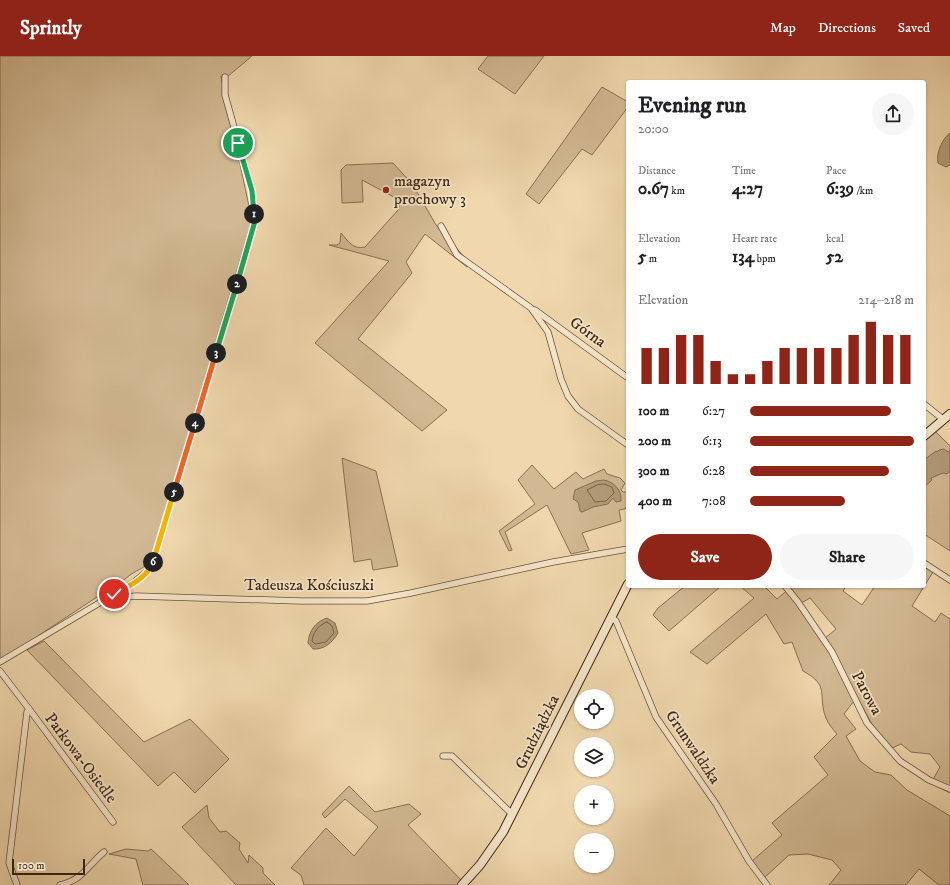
<!DOCTYPE html>
<html lang="en">
<head>
<meta charset="utf-8">
<style>
  body { margin:0; font-family:"IM FELL DW Pica",serif; background:#f6f6f6; color:#202124; height:100vh; display:flex; flex-direction:column; font-size:15px; white-space:nowrap }
  * { box-sizing:border-box; margin:0 }
  p { font-size:13px; color:#757577 }
  .icon { flex:none; width:22px; height:22px; fill:none; stroke:currentColor; stroke-width:2; stroke-linecap:round; stroke-linejoin:round }
  .map { position:relative; flex:1; overflow:hidden }
  .side { position:absolute; left:626px; top:24px; width:300px; height:508px; display:flex; flex-direction:column; background:#fff; border-radius:4px; box-shadow:0 1px 3px #0004 }
  .side>* { flex:none }
  .fabs { position:absolute; left:574px; top:633px; display:grid; gap:8px }
  .fabs a { display:grid; place-items:center; width:40px; height:40px; border-radius:50%; background:#fff; box-shadow:0 1px 3px #0004; font-size:20px }
  .scale { position:absolute; left:12px; bottom:10px; width:73px; box-sizing:border-box; padding-left:4px; border:2px solid #3d2712; border-top:0; font-size:11px; line-height:14px; white-space:nowrap; color:#3d2712; -webkit-text-stroke:3px #f5e5ca; paint-order:stroke }
  .pin { position:absolute; display:grid; place-items:center; width:34px; height:34px; color:#fff; margin:-17px; border:2px solid #fff; border-radius:50%; box-shadow:0 1px 4px #0007 }
  .km { position:absolute; width:20px; height:20px; margin:-10px; border-radius:50%; background:#222; color:#fff; font-size:11px; line-height:20px; text-align:center }
  .round { display:grid; place-items:center; flex:none; width:42px; height:42px; border-radius:21px; background:#f6f6f6 }
  .overview { display:flex; align-items:center; justify-content:space-between; height:68px; padding:0 12px }
  h1 { font-size:22px; font-weight:800; line-height:30px }
  .figures { display:grid; grid-template-columns:repeat(3,1fr); gap:6px; height:68px; padding:4px 12px }
  .figures div { display:grid; align-content:center }
  .figures b { font-size:17px; font-weight:800 }
  .figures small { font-size:11px; font-weight:400 }
  .figures p { font-size:11px }
  .chart { height:112px; padding:8px 12px }
  .chart p { display:flex; justify-content:space-between }
  .chart svg { width:100%; height:72px; margin-top:4px; stroke:#8f2418; stroke-width:6 }
  .cta { display:flex; gap:8px; margin-top:auto; padding:8px 12px }
  .cta a { flex:1; height:46px; border-radius:24px; background:#8f2418; color:#fff; font-size:16px; font-weight:800; line-height:46px; text-align:center }
  .cta a+a { background:#f6f6f6; color:#202124 }
  ul { padding:0 12px; list-style:none; font-size:13px }
  li { display:grid; grid-template-columns:64px 48px 1fr; align-items:center; height:30px }
  li i { height:10px; border-radius:5px; background:#8f2418 }
  header { display:flex; align-items:center; gap:24px; box-sizing:border-box; height:56px; padding:0 20px; background:#8f2418; color:#fff }
  header strong { font-size:19px }
  nav { display:flex; gap:22px; margin-inline-start:auto; font-size:14px }
  .map>svg:first-child { display:block }
  .green { fill:#d2b993; stroke:#887052; fill-rule:evenodd }
  .water { fill:#b39b78; stroke:#846d4f }
  .lines { fill:none; stroke-linecap:round; stroke-linejoin:round }
  .shore { stroke:#786145; stroke-width:1 }
  .street-casing { stroke:#6a5339; stroke-width:7 }
  .secondary-casing { stroke:#3d2712; stroke-width:10 }
  .street { stroke:#f5e5ca; stroke-width:5.5 }
  .secondary { stroke:#f5e5ca; stroke-width:8 }
  .split-1-casing { stroke:#fff; stroke-width:8 }
  .split-2-casing { stroke:#fff; stroke-width:8 }
  .split-3-casing { stroke:#fff; stroke-width:8 }
  .split-4-casing { stroke:#fff; stroke-width:8 }
  .split-5-casing { stroke:#fff; stroke-width:8 }
  .split-6-casing { stroke:#fff; stroke-width:8 }
  .split-7-casing { stroke:#fff; stroke-width:8 }
  .split-1 { stroke:#22a559; stroke-width:5 }
  .split-2 { stroke:#22a559; stroke-width:5 }
  .split-3 { stroke:#22a559; stroke-width:5 }
  .split-4 { stroke:#f0652b; stroke-width:5 }
  .split-5 { stroke:#f0652b; stroke-width:5 }
  .split-6 { stroke:#f5b400; stroke-width:5 }
  .split-7 { stroke:#f5b400; stroke-width:5 }
  .poi-dot { fill:#8f2418; stroke:#f5e5ca; stroke-width:1.5 }
  .labels { text-anchor:middle; dominant-baseline:central; stroke-width:3.5; stroke-linejoin:round; paint-order:stroke }
  .poi-label { font-size:16px; fill:#3d2712; stroke:#f5e5ca; text-anchor:start }
  .street-label { font-size:16px; fill:#3d2712; stroke:#f5e5ca }
</style>
</head>
<body>
<header>
<strong>Sprintly</strong>
<nav><a>Map</a><a>Directions</a><a>Saved</a></nav>
</header>
<div class="map">
<svg width="950" height="829" viewBox="0 0 950 829">
  <rect width="100%" height="100%" fill="#f0d7ad"/>
  <filter id="stains"><feTurbulence type="fractalNoise" baseFrequency=".005" numOctaves="4"/><feColorMatrix values="0 0 0 0 .2 0 0 0 0 .09 0 0 0 0 .02 0 0 0 .5 -.17"/></filter>
  <radialGradient id="worn" r=".72"><stop offset=".6" stop-color="#630" stop-opacity="0"/><stop offset="1" stop-color="#630" stop-opacity=".3"/></radialGradient>
  <g class="green">
    <path d="M0,0H252L227,21L221,20L252,164L153,502C147,511 139,513 130,519C120,527 112,534 100,539L0,605Z"/>
    <path d="M488,0H544L515,38L478,13Z"/>
    <path d="M602,31L628,46V51L592,99L582,93L539,148L526,138Z"/>
    <path d="M393,107L413,129L436,169L467,204V211L425,178L406,206L412,217L358,283L447,354L422,375L315,287L389,205L329,189H337L340,187L341,177C348,185 353,194 365,191L398,154L400,148L392,140L362,124L363,146L342,147L341,114L346,109Z"/>
    <path d="M935,375L950,390V495L924,478V384Z"/>
    <path d="M342,402L376,415L398,510L373,514L371,503L354,506Z"/>
    <path d="M532,409L554,433L576,416L583,423L604,413L607,418L620,422L625,427L621,434L623,436H628V448L625,453L619,454L621,465L582,477L589,494L571,498L547,449L505,476L512,494L509,495L499,475L535,448L518,424Z"/>
    <path d="M924,511L933,516L912,550L935,566L941,557L950,563V737L931,727L940,711L930,698L911,696L901,688L892,692L873,670L857,641L844,658L856,673L846,680L860,705L875,716L891,719L907,734L950,760V829H939L919,813L906,829H829L841,814L832,804L808,798L789,799L764,822L752,805L782,779L772,767L828,719L814,701L837,678C833,673 828,668 826,662C817,639 831,630 803,615L792,586L784,588L766,558L707,608L690,596L754,542L740,530H764L777,543L789,533L787,530H846L843,535L862,549L875,530H924ZM810,542L836,573L824,583L801,547Z"/>
    <path d="M685,530H721L669,575L653,559L658,552Z"/>
    <path d="M44,585L144,686L190,663L229,703L195,737L174,716L158,730L27,594Z"/>
    <path d="M349,730L375,756L409,748L421,758L408,769L461,824L458,829H304L301,819L291,812L326,772L354,800L378,771L345,743L325,762L322,758Z"/>
    <path d="M207,749L209,762L220,776L226,775L240,787L239,793L248,807L249,799L263,812V817L275,829H236L182,771Z"/>
    <path d="M126,793L148,795L151,793L189,829H143L136,803L109,798Z"/>
  </g>
  <g class="water">
    <path d="M950,77V109L946,111L938,107C936,97 942,83 950,77Z"/>
    <path d="M944,393L948,396L950,394V414L947,418L943,417L931,422L932,424L924,431V404L936,395L937,396L939,394Z"/>
    <path d="M604,424C614,426 622,434 621,445L616,446L613,442L608,448L593,451L582,456L580,455L578,446L573,443L575,434L596,425Z"/>
    <path d="M327,562L335,567L338,577C333,586 324,594 313,593L308,587C309,575 315,566 327,562Z"/>
  </g>
  <g class="lines">
    <g class="shore">
      <path d="M604,428L612,431L614,437L606,445L595,446L587,434L597,429Z"/>
      <path d="M327,566L332,570L334,577L326,586L315,588L312,585C313,577 318,569 327,566Z"/>
    </g>
    <defs>
      <g id="street">
        <path d="M441,170L457,199L531,252L548,276L561,323L568,340L578,353L628,389"/>
        <path d="M533,254H535L628,322"/>
        <path d="M924,348L944,364"/>
        <path d="M924,507L950,524"/>
        <path d="M785,530L798,546L832,596L867,667L900,705L929,724L950,733"/>
        <path d="M108,543L136,540L301,545H367L411,537L553,506L628,493"/>
        <path d="M611,561L616,565L656,661L716,748L749,805L767,829"/>
        <path d="M0,606L133,527L150,513L153,506L255,165L252,135L225,39V21"/>
        <path d="M0,615L29,653L27,656L9,807L17,829"/>
        <path d="M29,653L113,766"/>
        <path d="M443,700H452L512,758"/>
        <path d="M60,829C83,824 88,809 104,796"/>
      </g>
      <g id="secondary">
        <path d="M924,380L950,358"/>
        <path d="M462,829L480,809L503,776L628,528"/>
      </g>
    </defs>
    <use href="#street" class="street-casing"/>
    <use href="#secondary" class="secondary-casing"/>
    <use href="#street" class="street"/>
    <use href="#secondary" class="secondary"/>
  </g>
  <g class="lines">
    <defs>
      <path id="split-1" d="M238,87L252,135L254,158"/>
      <path id="split-2" d="M237,228L255,165L254,158"/>
      <path id="split-3" d="M216,297L237,228"/>
      <path id="split-4" d="M195,367L216,297"/>
      <path id="split-5" d="M174,436L195,367"/>
      <path id="split-6" d="M153,506L174,436"/>
      <path id="split-7" d="M114,538C129,530 146,523 153,506"/>
    </defs>
    <use href="#split-1" class="split-1-casing"/>
    <use href="#split-2" class="split-2-casing"/>
    <use href="#split-3" class="split-3-casing"/>
    <use href="#split-4" class="split-4-casing"/>
    <use href="#split-5" class="split-5-casing"/>
    <use href="#split-6" class="split-6-casing"/>
    <use href="#split-7" class="split-7-casing"/>
    <use href="#split-1" class="split-1"/>
    <use href="#split-2" class="split-2"/>
    <use href="#split-3" class="split-3"/>
    <use href="#split-4" class="split-4"/>
    <use href="#split-5" class="split-5"/>
    <use href="#split-6" class="split-6"/>
    <use href="#split-7" class="split-7"/>
  </g>
  <circle class="poi-dot" cx="386" cy="134" r="4"/>
  <g class="labels">
    <g class="poi-label">
      <text x="394" y="125">magazyn<tspan x="394" dy="18">prochowy 3</tspan></text>
    </g>
    <g class="street-label">
      <text transform="translate(588 276) rotate(36)">Górna</text>
      <text x="309" y="529">Tadeusza Kościuszki</text>
      <text transform="translate(867 637) rotate(62)">Parowa</text>
      <text transform="translate(537 676) rotate(-64)">Grudziądzka</text>
      <text transform="translate(693 691) rotate(56)">Grunwaldzka</text>
      <text transform="translate(81 702) rotate(53)">Parkowa-Osiedle</text>
    </g>
  </g>
  <rect width="100%" height="100%" filter="url(#stains)"/>
  <rect width="100%" height="100%" fill="url(#worn)"/>
</svg>
<div class="fabs">
<a><svg class="icon" aria-label="locate" viewBox="0 0 24 24"><circle cx="12" cy="12" r="6"/><path d="M12 2v4M12 18v4M2 12h4M18 12h4"/></svg></a>
<a><svg class="icon" aria-label="layers" viewBox="0 0 24 24"><path d="M12 4l9 5-9 5-9-5zM3 14l9 5 9-5"/></svg></a>
<a>+</a>
<a>−</a>
</div>
<div class="scale">100 m</div>
<div class="pin" style="left:238px;top:87px;background:#1e9e55"><svg class="icon" aria-label="arrive" viewBox="0 0 24 24"><path d="M6 21V4h12l-3 4 3 4H6"/></svg></div>
<div class="pin" style="left:114px;top:538px;background:#d93025"><svg class="icon" aria-label="check" viewBox="0 0 24 24"><path d="M5 12l5 5 9-10"/></svg></div>
<b class="km" style="left:254px;top:158px">1</b>
<b class="km" style="left:237px;top:228px">2</b>
<b class="km" style="left:216px;top:297px">3</b>
<b class="km" style="left:195px;top:367px">4</b>
<b class="km" style="left:174px;top:436px">5</b>
<b class="km" style="left:153px;top:506px">6</b>
<section class="side">
<div class="overview"><div><h1>Evening run</h1><p>20:00</p></div><a class="round"><svg class="icon" aria-label="share" viewBox="0 0 24 24"><path d="M12 15V3M7 8l5-5 5 5M5 13v7h14v-7"/></svg></a></div>
<div class="figures">
<div><p>Distance</p><b>0.67<small> km</small></b></div>
<div><p>Time</p><b>4:27</b></div>
<div><p>Pace</p><b>6:39<small> /km</small></b></div>
</div>
<div class="figures">
<div><p>Elevation</p><b>5<small> m</small></b></div>
<div><p>Heart rate</p><b>134<small> bpm</small></b></div>
<div><p>kcal</p><b>52</b></div>
</div>
<div class="chart"><p><span>Elevation</span>214–218 m</p>
<svg viewBox="0 0 160 44" preserveAspectRatio="none"><path d="M5 44V22M15 44V22M25 44V14M35 44V14M45 44V30M55 44V38M65 44V38M75 44V30M85 44V22M95 44V22M105 44V22M115 44V22M125 44V14M135 44V6M145 44V14M155 44V14"/></svg>
</div>
<ul>
<li><b>100 m</b>6:27<i style="width:86%"></i></li>
<li><b>200 m</b>6:13<i style="width:100%"></i></li>
<li><b>300 m</b>6:28<i style="width:85%"></i></li>
<li><b>400 m</b>7:08<i style="width:58%"></i></li>
</ul>
<div class="cta"><a>Save</a><a>Share</a></div>
</section>
</div>
</body>
</html>
